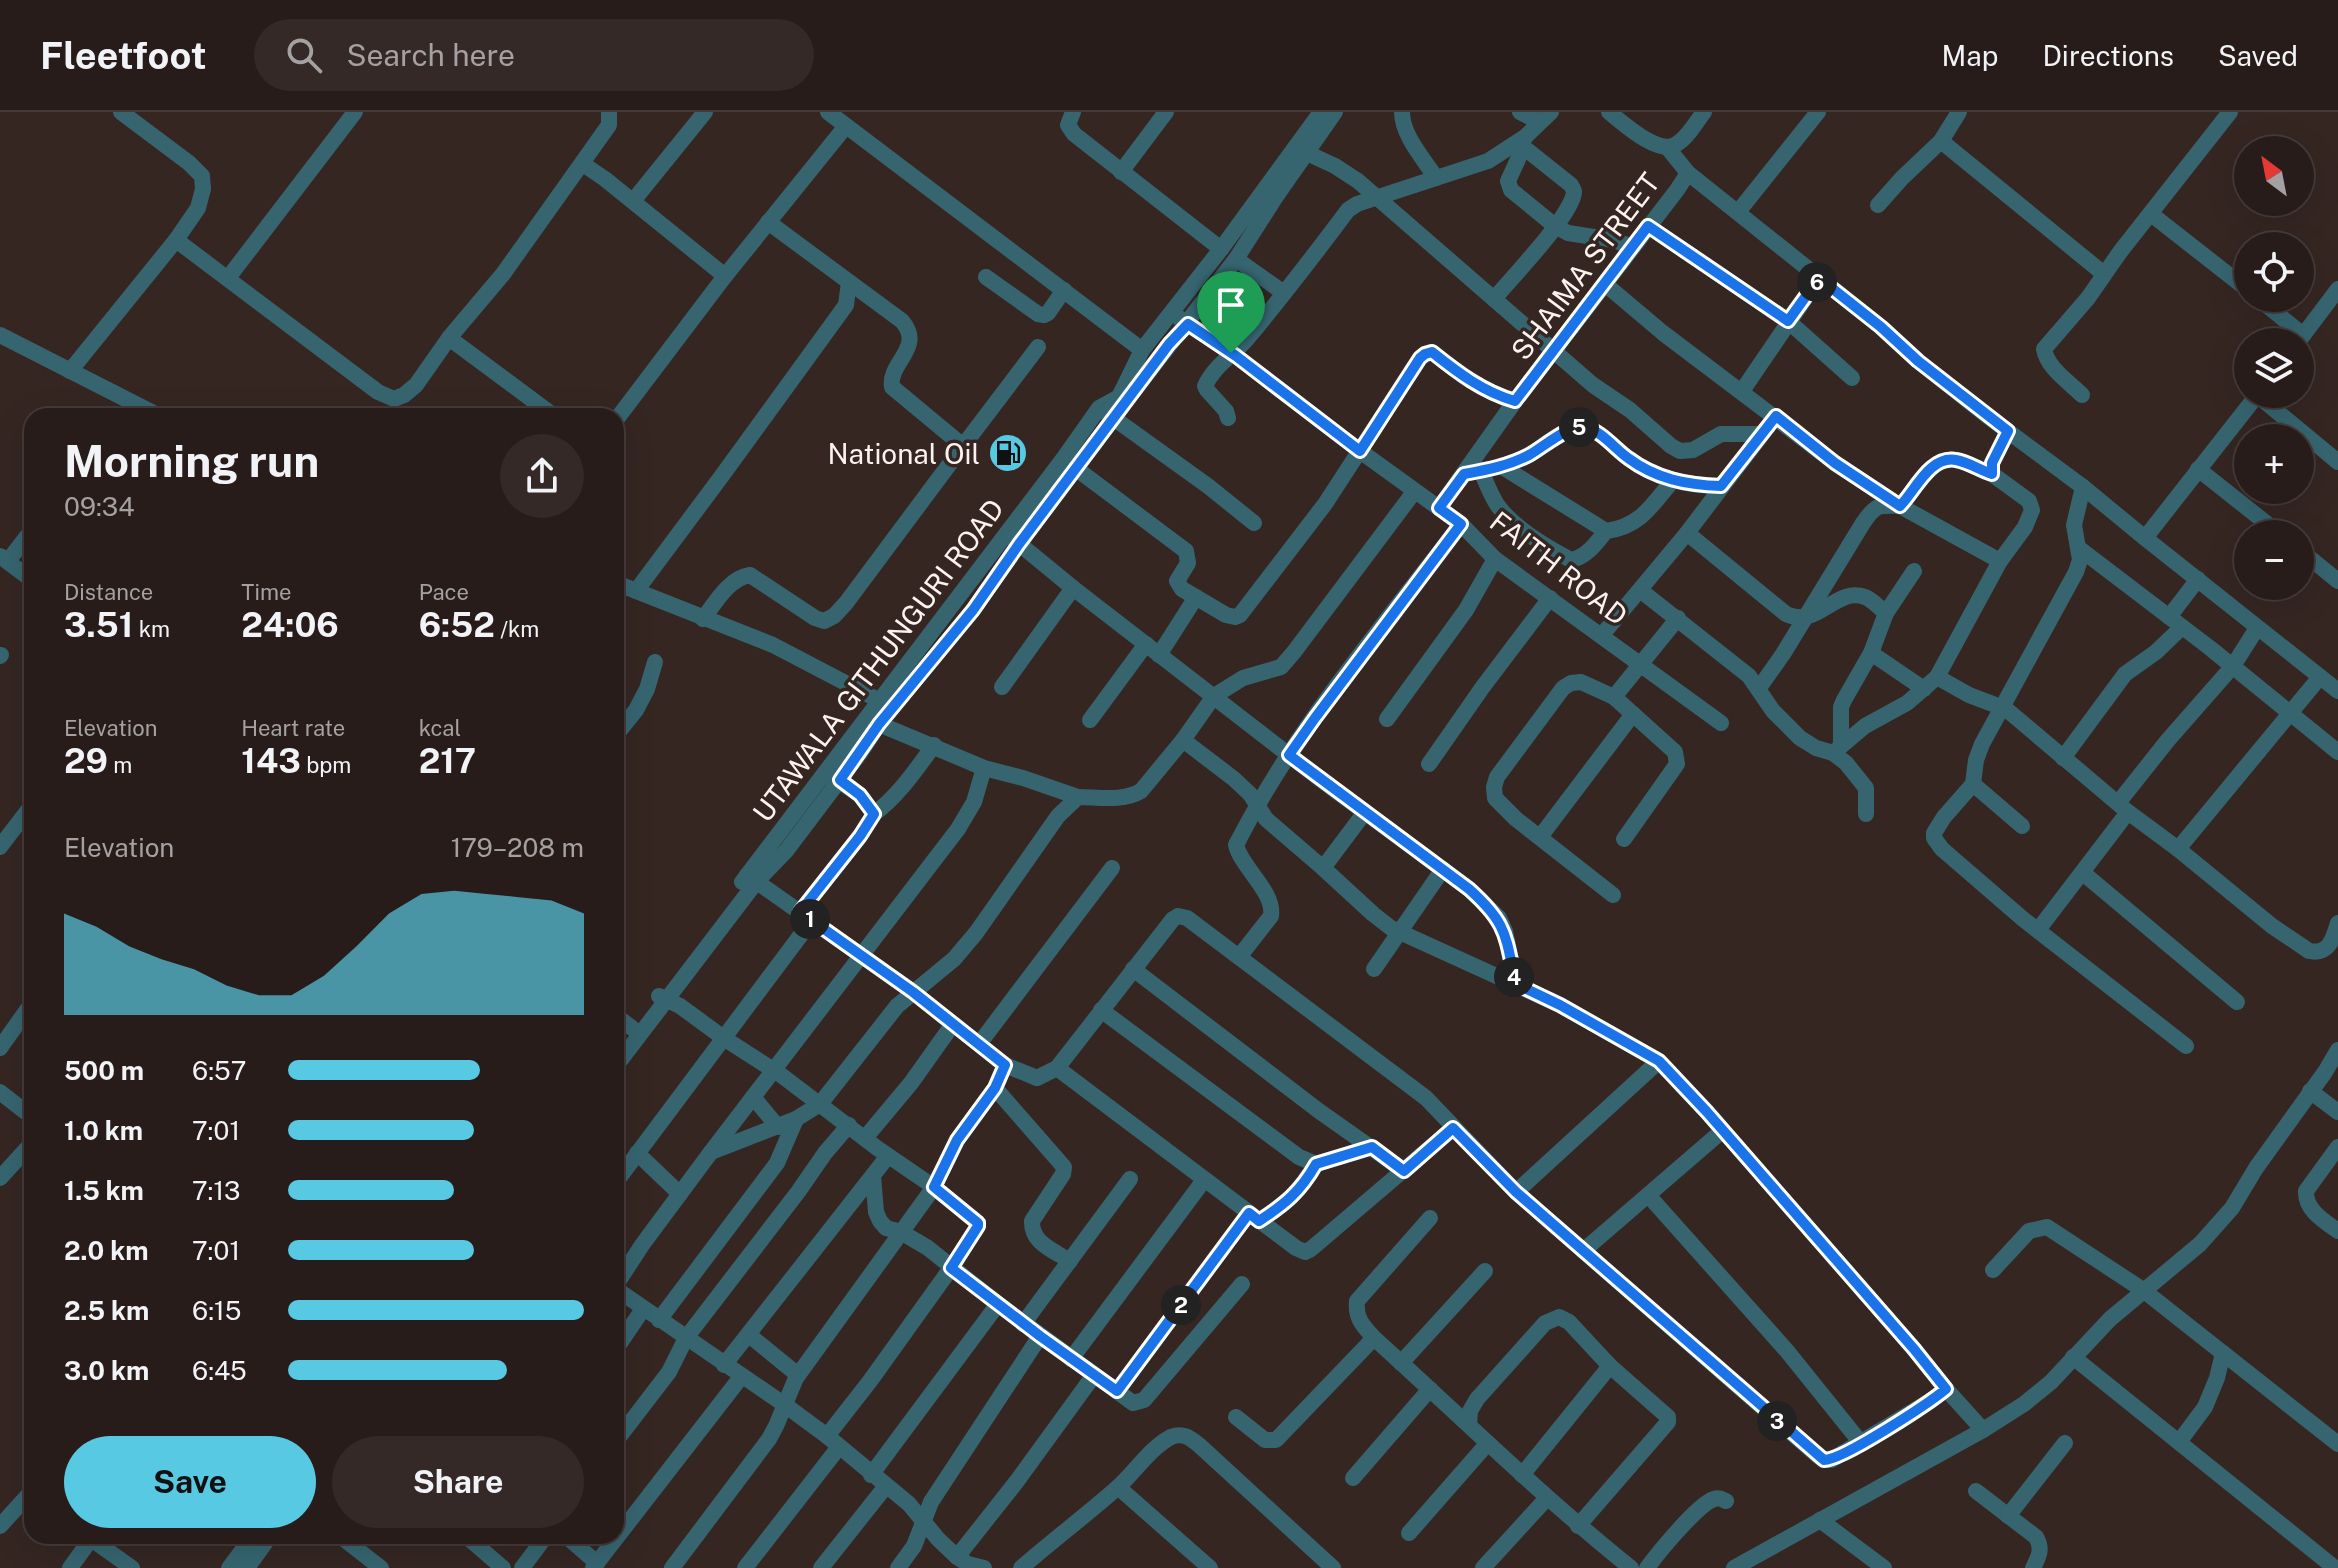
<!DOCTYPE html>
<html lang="en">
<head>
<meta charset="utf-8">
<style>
  body { margin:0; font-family:"Public Sans",sans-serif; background:#342927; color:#f1f3f6; height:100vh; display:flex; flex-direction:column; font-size:30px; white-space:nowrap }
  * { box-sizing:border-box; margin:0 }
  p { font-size:26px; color:#a5a1a2 }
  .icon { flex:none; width:44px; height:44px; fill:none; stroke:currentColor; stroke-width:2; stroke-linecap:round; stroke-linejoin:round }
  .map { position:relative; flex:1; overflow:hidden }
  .panel { position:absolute; left:24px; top:296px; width:600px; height:1136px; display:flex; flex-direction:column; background:#281c1a; border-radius:24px; box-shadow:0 8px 32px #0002,0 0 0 2px #443a39 }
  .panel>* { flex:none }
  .needle { width:52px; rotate:328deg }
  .fabs { position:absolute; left:2234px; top:24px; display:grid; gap:16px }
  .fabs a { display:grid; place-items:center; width:80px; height:80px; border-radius:50%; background:#281c1a; box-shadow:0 8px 32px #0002,0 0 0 2px #443a39; font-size:40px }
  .pin { position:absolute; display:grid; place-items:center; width:68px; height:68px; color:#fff; margin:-82px -34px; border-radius:50% 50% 50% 0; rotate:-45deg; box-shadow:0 0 8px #0007 }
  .pin .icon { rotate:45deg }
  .km { position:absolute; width:40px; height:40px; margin:-20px; border-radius:50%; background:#222; color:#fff; font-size:22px; line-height:40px; text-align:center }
  .round { display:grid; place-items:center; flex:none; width:84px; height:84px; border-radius:42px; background:#342927 }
  .head { display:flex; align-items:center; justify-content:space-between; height:136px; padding:0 40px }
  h1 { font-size:44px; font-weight:700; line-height:60px }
  .metrics { display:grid; grid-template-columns:repeat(3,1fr); gap:12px; height:136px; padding:8px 40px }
  .metrics div { display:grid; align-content:center }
  .metrics b { font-size:34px; font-weight:700 }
  .metrics small { font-size:22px; font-weight:400 }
  .metrics p { font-size:22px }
  .chart { height:224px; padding:16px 40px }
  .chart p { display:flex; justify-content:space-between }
  .chart svg { width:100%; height:144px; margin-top:8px; fill:#57c9e2; opacity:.7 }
  .button { display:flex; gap:16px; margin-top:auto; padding:16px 40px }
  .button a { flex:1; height:92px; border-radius:48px; background:#57c9e2; color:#111; font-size:32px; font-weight:700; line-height:92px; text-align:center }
  .button a+a { background:#342927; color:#f1f3f6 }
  ul { padding:0 40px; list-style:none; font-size:26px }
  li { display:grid; grid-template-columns:128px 96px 1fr; align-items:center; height:60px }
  li i { height:20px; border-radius:10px; background:#57c9e2 }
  header { display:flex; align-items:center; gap:48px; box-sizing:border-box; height:112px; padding:0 40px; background:#281c1a; border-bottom:2px solid #443a39 }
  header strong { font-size:38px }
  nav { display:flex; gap:44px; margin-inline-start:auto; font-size:28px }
  .search { width:560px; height:72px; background:#342927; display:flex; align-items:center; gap:20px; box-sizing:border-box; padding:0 28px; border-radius:44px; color:#a5a1a2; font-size:30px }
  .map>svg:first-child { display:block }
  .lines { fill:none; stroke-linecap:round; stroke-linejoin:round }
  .minor { stroke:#366570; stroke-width:16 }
  .route-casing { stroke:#fff; stroke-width:16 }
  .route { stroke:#1a73e8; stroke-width:10 }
  .labels { text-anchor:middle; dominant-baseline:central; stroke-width:7; stroke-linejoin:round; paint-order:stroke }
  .street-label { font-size:28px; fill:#fcf2ef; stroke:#352622 }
  .poi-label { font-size:28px; fill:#fcf2ef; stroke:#352622; text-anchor:end }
</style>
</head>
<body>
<header>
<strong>Fleetfoot</strong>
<div class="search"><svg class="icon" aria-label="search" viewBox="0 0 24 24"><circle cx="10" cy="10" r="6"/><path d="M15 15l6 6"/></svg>Search here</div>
<nav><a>Map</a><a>Directions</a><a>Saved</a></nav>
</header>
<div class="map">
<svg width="2338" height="1456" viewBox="0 0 2338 1456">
  <rect width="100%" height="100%" fill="#352622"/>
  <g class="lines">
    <g class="minor">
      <path d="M828,0L1142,238"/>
      <path d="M1073,0L1068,13L1074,22L1221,137"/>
      <path d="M1402,0C1402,23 1423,46 1436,66"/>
      <path d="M1520,0L1540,10"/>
      <path d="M1609,0C1623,11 1656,42 1675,33C1687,27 1696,10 1704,0"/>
      <path d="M1524,27L1519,45L1508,69L1511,78L1555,114L1568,121L1613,128L1633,135"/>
      <path d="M1941,29L2104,162"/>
      <path d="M1667,35L1688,61L1881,215L1918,249L1986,303L2083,375L2145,426L2338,579"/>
      <path d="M1307,41L1335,54L1358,69L1593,273L1630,298L1671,334L1680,339L1693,338L1721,322H1761"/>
      <path d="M583,52L605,67L725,164"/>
      <path d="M1121,60L1166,0"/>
      <path d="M633,89L705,0"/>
      <path d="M1878,93L1902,66L1941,29L1959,0"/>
      <path d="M1738,100L1818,0"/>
      <path d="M2151,102L2248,178"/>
      <path d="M768,110L902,209C925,236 888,250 892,275L963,334L1038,235"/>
      <path d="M1648,114L1788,209L1852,266"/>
      <path d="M176,128L378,280L394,287L404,283L416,273L449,226L503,162L609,13V0"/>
      <path d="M1236,147L1284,181"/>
      <path d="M986,165L1038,202L1044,203L1048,201L1064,178"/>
      <path d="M228,166L355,0"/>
      <path d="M1605,172L1663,221L1835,351L1900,394L2000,449"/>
      <path d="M2258,186L2303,223"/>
      <path d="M1494,187C1514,163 1563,113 1573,85C1575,78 1574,79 1571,73L1522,34"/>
      <path d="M1179,206L1236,244L1360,339L1461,412L1495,447L1721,611"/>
      <path d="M0,223L159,304"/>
      <path d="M449,226L554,304"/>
      <path d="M2298,230L2338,177"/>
      <path d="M70,259L176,128L198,96L203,77L202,64L189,51L121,0"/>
      <path d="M1742,279L1819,166"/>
      <path d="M2082,283C2069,270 2047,256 2044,237L2088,186L2120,140L2230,0"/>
      <path d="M2257,283L2338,350"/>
      <path d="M1105,300L1208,374L1254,411"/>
      <path d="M1228,306L1226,299L1207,278L1205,274C1214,254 1233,243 1247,227C1282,185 1315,142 1348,98L1357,92L1488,49L1525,25L1551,0"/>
      <path d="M616,308L725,164L846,14"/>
      <path d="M1070,352L1186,439L1188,451L1177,469L1182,477L1226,503L1235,505L1240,503L1325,392L1420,246L1425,242L1432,240C1457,260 1483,280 1515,289"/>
      <path d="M1501,354L1606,419C1640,415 1652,393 1673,368"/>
      <path d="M2198,357L2280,422"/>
      <path d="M1481,359C1486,370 1491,384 1498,394C1515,417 1546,435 1571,448C1587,445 1596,431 1606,419"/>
      <path d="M1464,362C1486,358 1508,354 1529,343C1542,336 1568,313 1583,315C1600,317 1615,337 1628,346C1656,367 1687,374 1721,374"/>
      <path d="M2083,375L2074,413L2080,448L2076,460L1982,632L1976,648L1973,672L1944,705L1934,721V726L1942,737L2023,807L2186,934"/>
      <path d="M1439,396L1515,289L1677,78L1688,61"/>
      <path d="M1687,421L1786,502C1818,517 1836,474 1865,485C1873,488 1879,496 1886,501"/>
      <path d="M1012,426L1073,476L1316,664L1469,777L1499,806L1505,819L1516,872"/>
      <path d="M2145,426L2258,282"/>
      <path d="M2080,437L2210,536L2338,640"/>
      <path d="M2300,438L2338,469"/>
      <path d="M0,444L32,468"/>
      <path d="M8,449L32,418"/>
      <path d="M616,471L773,533L880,589"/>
      <path d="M1640,478L1749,564L1773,599L1800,626L1816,636L1833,641L1846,651L1866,676V702"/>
      <path d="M636,479L721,365L846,193L849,170"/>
      <path d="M2169,505L2198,467"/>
      <path d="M703,507C715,491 729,466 750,463L815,506L824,509L834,504L846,491L963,334"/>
      <path d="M1602,523L1687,421L1776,304"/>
      <path d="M1871,541L1924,577"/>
      <path d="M1159,543L1196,485"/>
      <path d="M0,544L1,543"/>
      <path d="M1937,565L1969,583L2006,597L2128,700L2178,737L2272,814L2309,839C2329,843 2333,827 2338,811"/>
      <path d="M1002,575L1073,476"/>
      <path d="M1759,576L1783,542L1863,411C1876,392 1879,393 1900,394C1915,379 1930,343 1957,348C1968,350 1980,358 1992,362"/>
      <path d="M1614,585L1678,506"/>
      <path d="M1387,607L1466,498L1495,447"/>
      <path d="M1090,608L1146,532"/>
      <path d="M879,612L984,656L1023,666L1078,685"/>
      <path d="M616,623L636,598L647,577L655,550"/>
      <path d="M1183,628L1234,667L1250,682L1266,707L1323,756L1373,802L1391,816L1560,893L1659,949L1707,1000L1914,1237L1946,1277"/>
      <path d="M1841,632V595L1844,588L1871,541L1886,501L1914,459"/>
      <path d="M1833,641L1865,614L1907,591L1937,565L2000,449L2025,415L2032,398L2029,389L1992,362V351L2008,319"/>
      <path d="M2063,646L2125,562L2156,540L2182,515"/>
      <path d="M1429,652L1482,576L1550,486"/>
      <path d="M1973,672L2022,714"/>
      <path d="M2118,691L2168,628L2233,554L2257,516"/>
      <path d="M874,702C899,683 915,659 934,633"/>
      <path d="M1540,725L1633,602"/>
      <path d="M0,735L32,693"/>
      <path d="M2178,737L2320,565"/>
      <path d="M1323,756L1365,700"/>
      <path d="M2083,761L2237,890"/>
      <path d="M747,763L913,880L1005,953L1037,966L1057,956L1173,807L1178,804L1187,806L1426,986L1516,1080L1818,1344L1824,1348H1831L1932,1288L1946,1277L1983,1318"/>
      <path d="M742,770L1063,347L1099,296L1119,285L1142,238L1221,137L1321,0"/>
      <path d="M1613,783L1516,707L1495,686L1494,675L1497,665L1563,576L1571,571L1581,570L1614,585L1675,640L1677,652L1624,727"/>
      <path d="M800,800L860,724L874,702L860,683L830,663"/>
      <path d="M2038,818L2128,700"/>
      <path d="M1239,845L1271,804C1275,780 1241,755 1236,733C1295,617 1382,515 1461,412"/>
      <path d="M1133,857L1319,999L1404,1059"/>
      <path d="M1374,857L1443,757"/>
      <path d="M659,884L680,894L725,927L781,963L877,1036L934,1075L978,1111V1114L951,1156L870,1269L827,1324"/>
      <path d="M1101,898L1299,1045L1316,1052"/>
      <path d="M616,904L632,916"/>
      <path d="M979,932L1112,756"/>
      <path d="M0,936L32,891"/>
      <path d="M616,954L757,769L786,739L860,641L879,612L973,498L1019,432L1130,284L1236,147L1275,86L1335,0"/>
      <path d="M1057,956L1296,1136L1305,1140L1311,1137L1453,1016"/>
      <path d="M995,976L1064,1055L1063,1062L1032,1109C1031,1131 1053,1138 1070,1149"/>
      <path d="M2310,979L2338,1000"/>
      <path d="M0,980L32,1005"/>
      <path d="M753,985L778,1015"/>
      <path d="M865,1026L911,971L953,912"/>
      <path d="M2338,1035L2306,1079C2305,1098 2324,1109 2338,1119"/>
      <path d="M711,1040L796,1007L820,992L897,894L954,847L976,821L1058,704L1078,685C1098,685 1122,690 1141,679L1183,628L1214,584L1243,566L1281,555L1294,540L1414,380"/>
      <path d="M637,1041L680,1082"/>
      <path d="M873,1064L876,1100L880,1109L886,1116L901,1120L928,1136L998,1192L1133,1291L1144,1288L1242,1172"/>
      <path d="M0,1066L32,1031"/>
      <path d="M616,1070L812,808"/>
      <path d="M1516,1080L1659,949"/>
      <path d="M1648,1083L1787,1239L1861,1331"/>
      <path d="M1430,1106L1357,1189C1355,1206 1363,1214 1374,1226C1459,1303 1541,1384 1631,1456"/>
      <path d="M1259,1109C1286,1092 1299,1080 1316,1052L1372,1035"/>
      <path d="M1583,1139L1722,1019"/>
      <path d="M1993,1158L2029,1119L2047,1115L2143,1178L2338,1332"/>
      <path d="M616,1173L642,1133L711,1040L958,717L974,690L984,656"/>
      <path d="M616,1177L785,1293L827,1324L909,1392L938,1427L957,1445L968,1452L984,1456"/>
      <path d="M659,1208L777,1051L796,1007"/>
      <path d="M1023,1212L1130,1067"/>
      <path d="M749,1223L798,1263"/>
      <path d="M616,1237L643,1197"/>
      <path d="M2073,1245L2335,1456"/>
      <path d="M1071,1247L1204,1068"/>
      <path d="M1401,1251L1485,1159"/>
      <path d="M724,1253L888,1044"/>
      <path d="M1117,1279L1249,1101"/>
      <path d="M1236,1305L1265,1328H1276L1374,1226"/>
      <path d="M1469,1313L1470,1299L1477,1287L1545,1211L1559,1205L1569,1210L1610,1254L1668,1305V1310L1578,1414"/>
      <path d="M616,1329L669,1260L686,1226L798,1080L825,1041L849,1013"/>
      <path d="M2179,1330L2205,1295L2217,1266L2223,1241"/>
      <path d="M871,1363L998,1192"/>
      <path d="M1522,1363L1610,1254"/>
      <path d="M1353,1366L1430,1277"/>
      <path d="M1118,1375L1210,1456"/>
      <path d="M1976,1379L2036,1425C2043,1437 2039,1444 2033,1456"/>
      <path d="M2008,1404L2065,1331"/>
      <path d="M1820,1408L1884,1456"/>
      <path d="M0,1414L32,1379"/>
      <path d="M1409,1421L1487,1332"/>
      <path d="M87,1424L132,1456"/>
      <path d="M340,1424L381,1456"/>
      <path d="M466,1424L503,1456"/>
      <path d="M566,1424L597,1451"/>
      <path d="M957,1445L1017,1369L1094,1263"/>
      <path d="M70,1456L91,1427"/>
      <path d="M229,1456L253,1424"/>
      <path d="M247,1456L270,1424"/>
      <path d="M522,1456L546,1424"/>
      <path d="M593,1456L741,1265"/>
      <path d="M672,1456L769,1327L776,1314L796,1266L934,1075L957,1028L995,976L1005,953"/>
      <path d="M745,1456L839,1335"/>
      <path d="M821,1456L886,1374"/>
      <path d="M898,1456L914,1434L931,1390L1040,1224"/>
      <path d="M1021,1456C1052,1429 1085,1404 1117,1376C1133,1362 1151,1335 1171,1325C1183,1320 1190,1326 1199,1333L1333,1456"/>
      <path d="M1483,1456L1547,1386"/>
      <path d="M1647,1456C1658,1441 1698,1392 1714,1387C1720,1385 1721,1387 1726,1389"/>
      <path d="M1734,1456L1983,1318L2024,1292L2051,1270L2110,1207L2200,1132L2232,1096L2256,1056L2325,960L2338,938"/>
    </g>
  </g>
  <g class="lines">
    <defs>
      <path id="route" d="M1648,114L1788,209L1819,166L1881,215L1918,249L2008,319L1992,351V362C1980,358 1968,350 1956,348C1930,343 1915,379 1900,394L1835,351L1776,304L1721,374C1687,373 1656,367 1628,346C1615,337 1600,317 1583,315C1568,313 1542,336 1529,343C1508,354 1486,358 1464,362L1439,396L1461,412L1315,606L1289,643L1469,777C1508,812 1505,823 1516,872L1560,893L1659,949L1707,1000L1914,1237L1946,1277C1929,1291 1843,1348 1824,1348L1516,1080L1453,1016L1404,1059L1372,1035L1316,1052C1300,1080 1285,1092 1259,1109L1249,1101L1117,1279L1040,1224L951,1156L978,1114V1111L934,1075L957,1028L995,976L1005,953L913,880L800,800L860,724L874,702L860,683L840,668L879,612L973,498L1019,432L1169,232L1188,212L1236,244L1360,339L1420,246L1425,242L1432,240C1457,260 1483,280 1515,289Z"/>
    </defs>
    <use href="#route" class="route-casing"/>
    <use href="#route" class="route"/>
  </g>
  <defs>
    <symbol id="fuel-disc" viewBox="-11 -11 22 22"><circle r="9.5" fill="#57c9e2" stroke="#352622"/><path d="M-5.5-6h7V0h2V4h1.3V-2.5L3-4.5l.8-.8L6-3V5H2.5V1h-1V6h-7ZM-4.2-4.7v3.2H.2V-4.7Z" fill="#111"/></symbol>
  </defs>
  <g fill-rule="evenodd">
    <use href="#fuel-disc" x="986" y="319" width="44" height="44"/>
  </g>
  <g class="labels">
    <g class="street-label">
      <text transform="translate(1585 154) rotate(-53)">SHAIMA STREET</text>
      <text transform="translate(1559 456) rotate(38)">FAITH ROAD</text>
      <text transform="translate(878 548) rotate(-53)">UTAWALA GITHUNGURI ROAD</text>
    </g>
    <g class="poi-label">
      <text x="980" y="341">National Oil</text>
    </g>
  </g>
</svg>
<div class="fabs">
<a><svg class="needle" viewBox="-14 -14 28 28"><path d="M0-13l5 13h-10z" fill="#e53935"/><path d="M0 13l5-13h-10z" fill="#a5a1a2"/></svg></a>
<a><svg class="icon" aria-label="locate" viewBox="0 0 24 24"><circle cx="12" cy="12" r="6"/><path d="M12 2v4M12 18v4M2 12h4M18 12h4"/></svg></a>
<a><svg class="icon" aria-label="layers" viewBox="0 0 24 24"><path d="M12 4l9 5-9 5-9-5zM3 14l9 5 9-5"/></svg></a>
<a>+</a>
<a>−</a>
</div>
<div class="pin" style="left:1231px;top:241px;background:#1e9e55"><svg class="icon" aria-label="arrive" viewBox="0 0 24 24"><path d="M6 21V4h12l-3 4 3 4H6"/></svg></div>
<b class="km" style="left:810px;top:807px">1</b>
<b class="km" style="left:1181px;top:1193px">2</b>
<b class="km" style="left:1777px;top:1309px">3</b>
<b class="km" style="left:1514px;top:865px">4</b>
<b class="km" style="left:1579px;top:315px">5</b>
<b class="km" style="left:1817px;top:170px">6</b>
<section class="panel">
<div class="head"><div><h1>Morning run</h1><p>09:34</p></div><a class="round"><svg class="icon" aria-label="share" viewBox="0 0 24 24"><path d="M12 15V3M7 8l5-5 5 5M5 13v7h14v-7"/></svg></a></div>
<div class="metrics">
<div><p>Distance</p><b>3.51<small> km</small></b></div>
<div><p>Time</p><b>24:06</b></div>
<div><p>Pace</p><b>6:52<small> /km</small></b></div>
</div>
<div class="metrics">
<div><p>Elevation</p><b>29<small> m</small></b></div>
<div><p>Heart rate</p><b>143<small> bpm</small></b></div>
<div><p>kcal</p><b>217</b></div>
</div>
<div class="chart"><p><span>Elevation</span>179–208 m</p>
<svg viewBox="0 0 160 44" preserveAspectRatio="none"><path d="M0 44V13L10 17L20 23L30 27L40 30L50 35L60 38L70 38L80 32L90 23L100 13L110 7L120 6L130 7L140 8L150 9L160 13V44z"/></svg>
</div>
<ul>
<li><b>500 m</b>6:57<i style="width:65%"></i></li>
<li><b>1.0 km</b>7:01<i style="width:63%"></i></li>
<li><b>1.5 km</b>7:13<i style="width:56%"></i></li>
<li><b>2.0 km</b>7:01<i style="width:63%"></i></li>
<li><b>2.5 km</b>6:15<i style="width:100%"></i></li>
<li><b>3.0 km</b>6:45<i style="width:74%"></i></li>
</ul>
<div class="button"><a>Save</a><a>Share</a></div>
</section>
</div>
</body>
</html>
